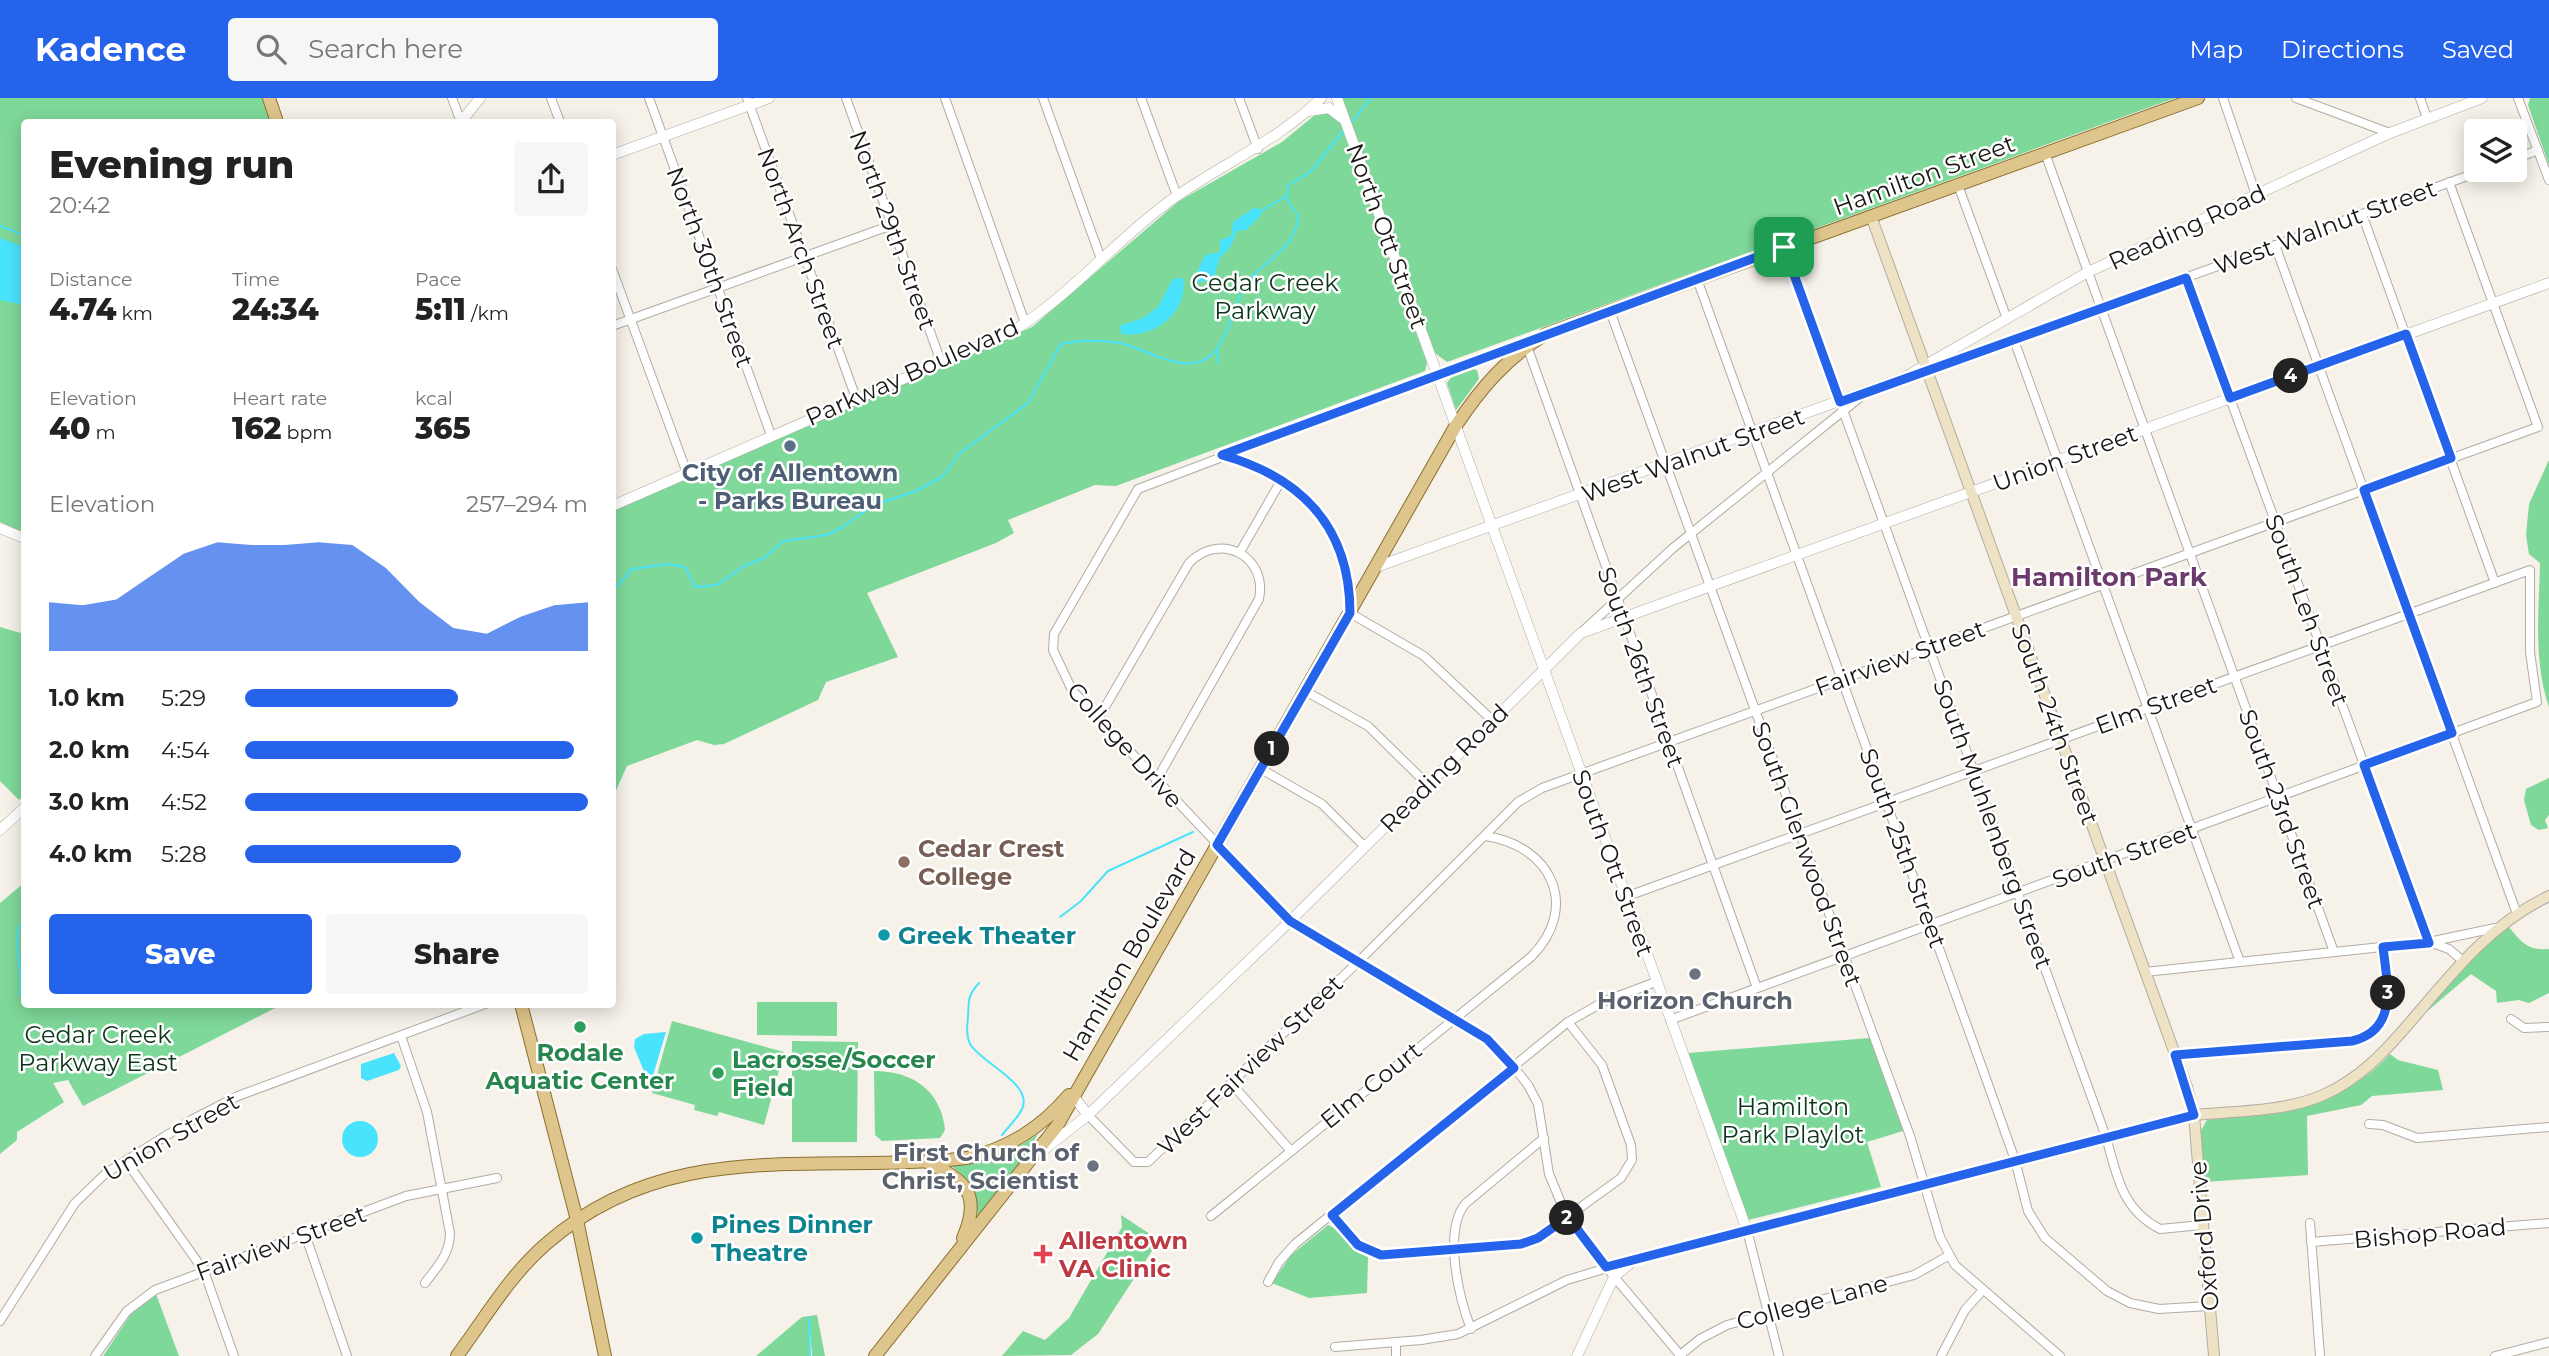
<!DOCTYPE html>
<html lang="en">
<head>
<meta charset="utf-8">
<style>
  body { margin:0; font-family:Montserrat,sans-serif; background:#f6f6f6; color:#222; height:100vh; display:flex; flex-direction:column; font-size:26px; white-space:nowrap }
  * { box-sizing:border-box; margin:0 }
  p { font-size:23px; color:#767676 }
  .icon { flex:none; width:38px; height:38px; fill:none; stroke:currentColor; stroke-width:2; stroke-linecap:round; stroke-linejoin:round }
  .map { position:relative; flex:1; overflow:hidden }
  .side { position:absolute; left:21px; top:21px; width:595px; height:889px; display:flex; flex-direction:column; background:#fff; border-radius:7px; box-shadow:0 4px 18px #0003 }
  .side>* { flex:none }
  .fabs { position:absolute; left:2464px; top:21px; display:grid; gap:14px }
  .fabs a { display:grid; place-items:center; width:63px; height:63px; border-radius:7px; background:#fff; box-shadow:0 4px 18px #0003; font-size:35px }
  .pin { position:absolute; display:grid; place-items:center; width:60px; height:60px; color:#fff; margin:-30px; border-radius:14px; box-shadow:0 4px 10px #0006 }
  .km { position:absolute; width:35px; height:35px; margin:-18px; border-radius:50%; background:#222; color:#fff; font-size:19px; line-height:35px; text-align:center }
  .round { display:grid; place-items:center; flex:none; width:74px; height:74px; border-radius:7px; background:#f6f6f6 }
  .headline { display:flex; align-items:center; justify-content:space-between; height:119px; padding:0 28px }
  h1 { font-size:38px; font-weight:800; line-height:52px }
  .stats { display:grid; grid-template-columns:repeat(3,1fr); gap:10px; height:119px; padding:7px 28px }
  .stats div { display:grid; align-content:center }
  .stats b { font-size:30px; font-weight:800 }
  .stats small { font-size:19px; font-weight:400 }
  .stats p { font-size:19px }
  .chart { height:196px; padding:14px 28px }
  .chart p { display:flex; justify-content:space-between }
  .chart svg { width:100%; height:126px; margin-top:7px; fill:#2563eb; opacity:.7 }
  .button { display:flex; gap:14px; margin-top:auto; padding:14px 28px }
  .button a { flex:1; height:80px; border-radius:7px; background:#2563eb; color:#fff; font-size:28px; font-weight:800; line-height:80px; text-align:center }
  .button a+a { background:#f6f6f6; color:#222 }
  ul { padding:0 28px; list-style:none; font-size:23px }
  li { display:grid; grid-template-columns:112px 84px 1fr; align-items:center; height:52px }
  li i { height:18px; border-radius:9px; background:#2563eb }
  header { display:flex; align-items:center; gap:42px; box-sizing:border-box; height:98px; padding:0 35px; background:#2563eb; color:#fff }
  header strong { font-size:33px }
  nav { display:flex; gap:38px; margin-inline-start:auto; font-size:24px }
  .search { width:490px; height:63px; background:#f6f6f6; display:flex; align-items:center; gap:18px; box-sizing:border-box; padding:0 24px; border-radius:7px; color:#767676; font-size:26px }
  .map>svg:first-child { display:block }
  .green { fill:#7ed899 }
  .water { fill:#4ae3fe }
  .lines { fill:none; stroke-linecap:round; stroke-linejoin:round }
  .stream { stroke:#4ae3fe; stroke-width:2 }
  .minor-casing { stroke:#b1aca4; stroke-width:10 }
  .tertiary-casing { stroke:#b1aca4; stroke-width:11 }
  .secondary-casing { stroke:#b1aca4; stroke-width:12 }
  .primary-casing { stroke:#8b6f30; stroke-width:14 }
  .minor { stroke:#fff; stroke-width:8 }
  .tertiary { stroke:#fff; stroke-width:10 }
  .secondary { stroke:#eee2c5; stroke-width:10 }
  .primary { stroke:#dec58c; stroke-width:12 }
  .route-casing { stroke:#fff; stroke-width:14 }
  .route { stroke:#2563eb; stroke-width:9 }
  .service-dot { fill:#5c6f8a; stroke:#fff; stroke-width:2.5 }
  .education-dot { fill:#8d6e63; stroke:#fff; stroke-width:2.5 }
  .culture-dot { fill:#0f9aa8; stroke:#fff; stroke-width:2.5 }
  .worship-dot { fill:#6b7280; stroke:#fff; stroke-width:2.5 }
  .leisure-dot { fill:#2e9e5b; stroke:#fff; stroke-width:2.5 }
  .health-dot { fill:#e0444e; stroke:#fff; stroke-width:2.5 }
  .labels { text-anchor:middle; dominant-baseline:central; stroke-width:5; stroke-linejoin:round; paint-order:stroke }
  .street-label { font-size:24px; fill:#191714; stroke:#fff }
  .park-label { font-size:24px; fill:#0d351c; stroke:#fff }
  .service-label { font-size:24px; font-weight:bold; fill:#4e5e75; stroke:#fff }
  .education-label { font-size:24px; font-weight:bold; fill:#785e54; stroke:#fff; text-anchor:start }
  .culture-label { font-size:24px; font-weight:bold; fill:#0d838f; stroke:#fff; text-anchor:start }
  .worship-label { font-size:24px; font-weight:bold; fill:#5b616d; stroke:#fff }
  .leisure-label { font-size:24px; font-weight:bold; fill:#27864d; stroke:#fff }
  .health-label { font-size:24px; font-weight:bold; fill:#be3a42; stroke:#fff; text-anchor:start }
  .neighbourhood-label { font-size:26px; font-weight:bold; fill:#6c3b6e; stroke:#fff }
</style>
</head>
<body>
<header>
<strong>Kadence</strong>
<div class="search"><svg class="icon" aria-label="search" viewBox="0 0 24 24"><circle cx="10" cy="10" r="6"/><path d="M15 15l6 6"/></svg>Search here</div>
<nav><a>Map</a><a>Directions</a><a>Saved</a></nav>
</header>
<div class="map">
<svg width="2549" height="1258" viewBox="0 0 2549 1258">
  <rect width="100%" height="100%" fill="#f6f1e9"/>
  <g class="green">
    <path d="M0,0H262L270,24H24V435L0,424Z"/>
    <path d="M1342,0H2175L1447,264L1435,255Z"/>
    <path d="M2530,0H2549V67L2528,7Z"/>
    <path d="M1321,12L1338,19L1427,265L1425,273L1116,388L1095,387L1008,422L1014,435L996,445L867,495L898,559L826,584L818,602L724,646L714,647L697,642L627,668L613,699V413L1032,229L1179,103L1282,44Z"/>
    <path d="M1468,269L1477,272L1479,281L1456,312L1447,285L1455,274Z"/>
    <path d="M2549,362V609C2533,562 2539,513 2540,465L2529,456L2526,437L2529,406Z"/>
    <path d="M0,529L24,536V697L19,702L0,683Z"/>
    <path d="M2549,680V717L2545,722L2548,730L2539,732L2531,727L2524,702L2526,691Z"/>
    <path d="M24,785V906L281,907L83,1008L68,982L53,985L64,1004L17,1034V1042L0,1056V805Z"/>
    <path d="M2509,829C2521,844 2528,853 2549,851V895L2529,905L2519,902L2497,905L2496,893L2471,876L2424,916L2473,857Z"/>
    <path d="M757,904H837V938L757,937Z"/>
    <path d="M672,923L784,954L764,1027L719,1014L717,1018L694,1012L695,1007L652,995Z"/>
    <path d="M1870,940L1903,1033L1867,1044L1881,1089L1748,1122L1688,955Z"/>
    <path d="M792,943L858,944L857,1044H792Z"/>
    <path d="M2390,956L2398,962L2438,972L2443,992L2372,998L2361,1007L2307,1018L2308,1077L2204,1084L2201,1032L2207,1022C2275,1014 2341,1010 2390,956Z"/>
    <path d="M874,973C912,973 941,992 945,1032L940,1040L882,1043L875,1037Z"/>
    <path d="M1038,1036L1018,1069L978,1119C977,1096 970,1080 951,1068C983,1065 1012,1055 1038,1036Z"/>
    <path d="M1121,1117L1159,1142L1098,1236L1071,1257L1002,1258L1023,1233L1045,1242L1069,1220L1122,1129Z"/>
    <path d="M1328,1127C1339,1130 1354,1152 1368,1159L1367,1195L1309,1200L1272,1185L1291,1157Z"/>
    <path d="M156,1196L179,1258H103L135,1210Z"/>
    <path d="M817,1217L825,1258H812L809,1219V1258H756L802,1219Z"/>
  </g>
  <g class="water">
    <path d="M1254,110L1261,111V117L1246,132L1236,133C1233,145 1231,151 1220,159L1213,182L1192,185L1205,157L1220,154V142L1231,138L1233,124Z"/>
    <path d="M0,140L24,149V207L0,202Z"/>
    <path d="M1183,180C1189,214 1154,241 1122,236L1119,228L1143,220L1158,209L1173,181Z"/>
    <path d="M666,934L651,984L648,983L634,949L635,941L644,936Z"/>
    <path d="M394,955L401,968L399,972L367,983L361,980V966Z"/>
    <circle cx="360" cy="1041" r="18"/>
  </g>
  <g class="lines">
    <g class="stream">
      <path d="M1352,24L1371,0"/>
      <path d="M1261,113L1286,98"/>
      <path d="M0,128L24,137"/>
      <path d="M1217,252L1218,265"/>
      <path d="M612,494L632,471L668,466L685,469L695,489L717,487L744,468L764,460L783,443L827,437L843,429L872,408L916,393L942,379L960,355L1028,305L1061,246C1079,242 1102,242 1120,245C1147,251 1192,283 1216,252C1232,231 1234,200 1251,180C1269,160 1298,147 1298,117L1288,104L1287,88L1311,73L1345,31"/>
      <path d="M1060,819L1081,803L1108,773L1193,734"/>
      <path d="M979,885C967,898 969,903 968,919C967,929 966,937 970,946C981,965 1034,986 1022,1011C1018,1020 1008,1029 1002,1037"/>
      <path d="M20,896C24,873 13,850 19,829L24,826"/>
      <path d="M809,1220L810,1258"/>
    </g>
    <defs>
      <g id="minor">
        <path d="M452,0L461,24"/>
        <path d="M551,0L560,24"/>
        <path d="M649,0L771,337"/>
        <path d="M747,0L856,300"/>
        <path d="M846,0L941,264"/>
        <path d="M945,0L1025,225"/>
        <path d="M1043,0L1101,161"/>
        <path d="M1141,0L1177,98"/>
        <path d="M1239,0L1258,51"/>
        <path d="M2223,0L2256,97"/>
        <path d="M2296,0L2390,35"/>
        <path d="M2420,0L2427,20"/>
        <path d="M2518,0L2549,82"/>
        <path d="M2045,55L2334,854"/>
        <path d="M2515,61L2538,52"/>
        <path d="M1958,87L2007,221"/>
        <path d="M2362,116L2495,485"/>
        <path d="M2275,147L2517,816"/>
        <path d="M1784,149L2106,1039C2117,1077 2121,1111 2160,1131L2202,1127"/>
        <path d="M612,171L687,375"/>
        <path d="M2186,180L2429,844"/>
        <path d="M1697,181L1979,961L2015,1062L2028,1113L2045,1140L2107,1193L2130,1205L2159,1211L2209,1208"/>
        <path d="M1610,213L1910,1038L1940,1139L1955,1167L2060,1258"/>
        <path d="M612,228L892,127"/>
        <path d="M1530,242L1138,391L1054,536L1053,552L1072,592L1290,823L1454,919L1501,953L1528,987L1538,1006L1549,1076L1564,1112L1606,1169L1680,1257"/>
        <path d="M2014,242L2240,864"/>
        <path d="M1527,248L1757,890"/>
        <path d="M1924,274L2484,72"/>
        <path d="M1221,357C1301,379 1350,429 1350,515L1424,558L1492,622"/>
        <path d="M1240,454L1282,381"/>
        <path d="M1584,532L1673,450L1863,297"/>
        <path d="M1305,593L1368,628L1427,686"/>
        <path d="M1098,621L1189,465C1220,433 1268,458 1259,501L1156,683"/>
        <path d="M1261,671L1322,706L1365,749"/>
        <path d="M1625,799L2530,472V554L2537,604L1670,922"/>
        <path d="M2432,845L2449,851L2463,863"/>
        <path d="M2145,874L2429,844L2495,830"/>
        <path d="M2511,921L2524,930L2549,929"/>
        <path d="M401,938L427,1014L450,1135C450,1156 437,1169 425,1185"/>
        <path d="M2175,957L2352,943C2399,932 2387,885 2383,849"/>
        <path d="M1231,985L1291,1053"/>
        <path d="M1088,1017L1134,1064H1148L1358,864L1518,704L1542,690L2538,329L2449,84"/>
        <path d="M2369,1026L2383,1027L2417,1040L2549,1029"/>
        <path d="M126,1063L204,1173L234,1258"/>
        <path d="M1332,1117L1358,1147L1381,1157L1513,1147L1538,1140L1621,1080L1632,1062L1631,1047L1602,967L1568,924"/>
        <path d="M1211,1118L1531,859C1581,809 1551,747 1485,738"/>
        <path d="M2310,1125L2320,1258"/>
        <path d="M1747,1132L1779,1258"/>
        <path d="M305,1136L347,1258"/>
        <path d="M2311,1144L2549,1125"/>
        <path d="M1268,1184L1279,1164L1295,1146L1568,924L1605,903L1656,884"/>
        <path d="M0,1223L75,1105L106,1075L193,1021L238,998L485,906"/>
        <path d="M1471,1231C1459,1200 1443,1134 1465,1106L1544,1040"/>
        <path d="M1396,1244V1258"/>
        <path d="M1335,1249L1421,1242L1458,1236L1567,1182L1634,1162"/>
        <path d="M95,1258L127,1213L155,1192L406,1098L497,1080"/>
        <path d="M1679,1258L1700,1241L1727,1227L1914,1177L1948,1158"/>
        <path d="M1941,1258L1965,1212L1982,1193"/>
        <path d="M2495,1258L2549,1244"/>
      </g>
      <g id="tertiary">
        <path d="M1337,0L1747,1132"/>
        <path d="M1309,13L1329,10L1342,20"/>
        <path d="M461,24L480,0"/>
        <path d="M612,57L769,0"/>
        <path d="M612,408L1011,234C1069,199 1113,145 1167,105C1218,67 1276,45 1321,0"/>
        <path d="M0,430L24,440"/>
        <path d="M1376,469L1903,280L2088,174L2390,35L2482,0"/>
        <path d="M0,732L24,710"/>
        <path d="M1074,999L1088,1017"/>
        <path d="M1041,1054L1088,1017L1286,827L1581,535L2549,185"/>
        <path d="M1577,1258L1614,1179L1634,1162L2194,1017"/>
      </g>
      <g id="secondary">
        <path d="M1871,118L2187,989L2194,1017L2214,1258"/>
        <path d="M2194,1017C2236,1013 2282,1014 2321,998C2362,981 2390,948 2418,915C2456,870 2494,824 2549,798"/>
      </g>
      <g id="primary">
        <path d="M269,0L277,24"/>
        <path d="M521,906L577,1122L605,1258"/>
        <path d="M927,1064C966,1082 982,1097 963,1140"/>
        <path d="M457,1258C485,1220 510,1177 546,1146C671,1036 817,1077 967,1060C1009,1050 1041,1030 1069,997"/>
        <path d="M875,1258L1057,1028L1455,329C1480,291 1507,259 1546,236L2198,0"/>
      </g>
    </defs>
    <use href="#minor" class="minor-casing"/>
    <use href="#tertiary" class="tertiary-casing"/>
    <use href="#secondary" class="secondary-casing"/>
    <use href="#primary" class="primary-casing"/>
    <use href="#minor" class="minor"/>
    <use href="#tertiary" class="tertiary"/>
    <use href="#secondary" class="secondary"/>
    <use href="#primary" class="primary"/>
  </g>
  <g class="lines">
    <defs>
      <path id="route" d="M1784,149L1840,304L2186,180L2230,300L2406,236L2451,360L2364,392L2452,635L2364,667L2429,845L2383,849C2387,885 2399,932 2352,943L2175,957L2194,1017L1606,1169L1568,1119L1538,1140L1521,1146L1381,1157L1358,1147L1332,1117L1514,970L1487,941L1290,823L1217,747L1350,515C1350,429 1301,379 1222,357Z"/>
    </defs>
    <use href="#route" class="route-casing"/>
    <use href="#route" class="route"/>
  </g>
  <circle class="service-dot" cx="790" cy="348" r="7"/>
  <circle class="education-dot" cx="904" cy="764" r="7"/>
  <g class="culture-dot">
    <circle cx="884" cy="837" r="7"/>
    <circle cx="697" cy="1140" r="7"/>
  </g>
  <g class="worship-dot">
    <circle cx="1695" cy="876" r="7"/>
    <circle cx="1093" cy="1068" r="7"/>
  </g>
  <g class="leisure-dot">
    <circle cx="580" cy="929" r="7"/>
    <circle cx="718" cy="975" r="7"/>
  </g>
  <path class="health-dot" d="M1039.5 1145.5h7v7h7v7h-7v7h-7v-7h-7v-7h7z"/>
  <g class="labels">
    <g class="street-label">
      <text transform="translate(1924 77) rotate(-20)">Hamilton Street</text>
      <text transform="translate(2187 129) rotate(-25)">Reading Road</text>
      <text transform="translate(2325 129) rotate(-20)">West Walnut Street</text>
      <text transform="translate(893 132) rotate(70)">North 29th Street</text>
      <text transform="translate(1387 138) rotate(70)">North Ott Street</text>
      <text transform="translate(801 150) rotate(70)">North Arch Street</text>
      <text transform="translate(710 169) rotate(70)">North 30th Street</text>
      <text transform="translate(912 274) rotate(-24)">Parkway Boulevard</text>
      <text transform="translate(1693 357) rotate(-20)">West Walnut Street</text>
      <text transform="translate(2065 360) rotate(-20)">Union Street</text>
      <text transform="translate(2307 512) rotate(70)">South Leh Street</text>
      <text transform="translate(1900 560) rotate(-20)">Fairview Street</text>
      <text transform="translate(1641 569) rotate(70)">South 26th Street</text>
      <text transform="translate(2156 607) rotate(-20)">Elm Street</text>
      <text transform="translate(2055 626) rotate(70)">South 24th Street</text>
      <text transform="translate(1125 647) rotate(48)">College Drive</text>
      <text transform="translate(1444 670) rotate(-45)">Reading Road</text>
      <text transform="translate(2282 711) rotate(70)">South 23rd Street</text>
      <text transform="translate(1993 726) rotate(70)">South Muhlenberg Street</text>
      <text transform="translate(1903 750) rotate(70)">South 25th Street</text>
      <text transform="translate(1807 756) rotate(70)">South Glenwood Street</text>
      <text transform="translate(2124 757) rotate(-20)">South Street</text>
      <text transform="translate(1613 765) rotate(70)">South Ott Street</text>
      <text transform="translate(1129 857) rotate(-60)">Hamilton Boulevard</text>
      <text transform="translate(1250 967) rotate(-44)">West Fairview Street</text>
      <text transform="translate(1371 987) rotate(-39)">Elm Court</text>
      <text transform="translate(171 1039) rotate(-30)">Union Street</text>
      <text transform="translate(2430 1135) rotate(-5)">Bishop Road</text>
      <text transform="translate(2204 1138) rotate(-95)">Oxford Drive</text>
      <text transform="translate(281 1145) rotate(-20)">Fairview Street</text>
      <text transform="translate(1812 1204) rotate(-15)">College Lane</text>
    </g>
    <g class="park-label">
      <text x="1265" y="184">Cedar Creek<tspan x="1265" dy="28">Parkway</tspan></text>
      <text x="98" y="936">Cedar Creek<tspan x="98" dy="28">Parkway East</tspan></text>
      <text x="1793" y="1008">Hamilton<tspan x="1793" dy="28">Park Playlot</tspan></text>
    </g>
    <g class="service-label">
      <text x="790" y="374">City of Allentown<tspan x="790" dy="28">- Parks Bureau</tspan></text>
    </g>
    <g class="education-label">
      <text x="918" y="750">Cedar Crest<tspan x="918" dy="28">College</tspan></text>
    </g>
    <g class="culture-label">
      <text x="898" y="837">Greek Theater</text>
      <text x="711" y="1126">Pines Dinner<tspan x="711" dy="28">Theatre</tspan></text>
    </g>
    <g class="worship-label">
      <text x="1695" y="902">Horizon Church</text>
      <text x="1079" y="1054" text-anchor="end">First Church of<tspan x="1079" dy="28">Christ, Scientist</tspan></text>
    </g>
    <g class="leisure-label">
      <text x="580" y="954">Rodale<tspan x="580" dy="28">Aquatic Center</tspan></text>
      <text x="732" y="961" text-anchor="start">Lacrosse/Soccer<tspan x="732" dy="28">Field</tspan></text>
    </g>
    <g class="health-label">
      <text x="1059" y="1142">Allentown<tspan x="1059" dy="28">VA Clinic</tspan></text>
    </g>
    <g class="neighbourhood-label">
      <text x="2109" y="479">Hamilton Park</text>
    </g>
  </g>
</svg>
<div class="fabs">
<a><svg class="icon" aria-label="layers" viewBox="0 0 24 24"><path d="M12 4l9 5-9 5-9-5zM3 14l9 5 9-5"/></svg></a>
</div>
<div class="pin" style="left:1784px;top:149px;background:#1e9e55"><svg class="icon" aria-label="arrive" viewBox="0 0 24 24"><path d="M6 21V4h12l-3 4 3 4H6"/></svg></div>
<b class="km" style="left:1272px;top:651px">1</b>
<b class="km" style="left:1567px;top:1120px">2</b>
<b class="km" style="left:2388px;top:895px">3</b>
<b class="km" style="left:2291px;top:278px">4</b>
<section class="side">
<div class="headline"><div><h1>Evening run</h1><p>20:42</p></div><a class="round"><svg class="icon" aria-label="share" viewBox="0 0 24 24"><path d="M12 15V3M7 8l5-5 5 5M5 13v7h14v-7"/></svg></a></div>
<div class="stats">
<div><p>Distance</p><b>4.74<small> km</small></b></div>
<div><p>Time</p><b>24:34</b></div>
<div><p>Pace</p><b>5:11<small> /km</small></b></div>
</div>
<div class="stats">
<div><p>Elevation</p><b>40<small> m</small></b></div>
<div><p>Heart rate</p><b>162<small> bpm</small></b></div>
<div><p>kcal</p><b>365</b></div>
</div>
<div class="chart"><p><span>Elevation</span>257–294 m</p>
<svg viewBox="0 0 160 44" preserveAspectRatio="none"><path d="M0 44V27L10 28L20 26L30 18L40 10L50 6L60 7L70 7L80 6L90 7L100 15L110 27L120 36L130 38L140 32L150 28L160 27V44z"/></svg>
</div>
<ul>
<li><b>1.0 km</b>5:29<i style="width:62%"></i></li>
<li><b>2.0 km</b>4:54<i style="width:96%"></i></li>
<li><b>3.0 km</b>4:52<i style="width:100%"></i></li>
<li><b>4.0 km</b>5:28<i style="width:63%"></i></li>
</ul>
<div class="button"><a>Save</a><a>Share</a></div>
</section>
</div>
</body>
</html>
